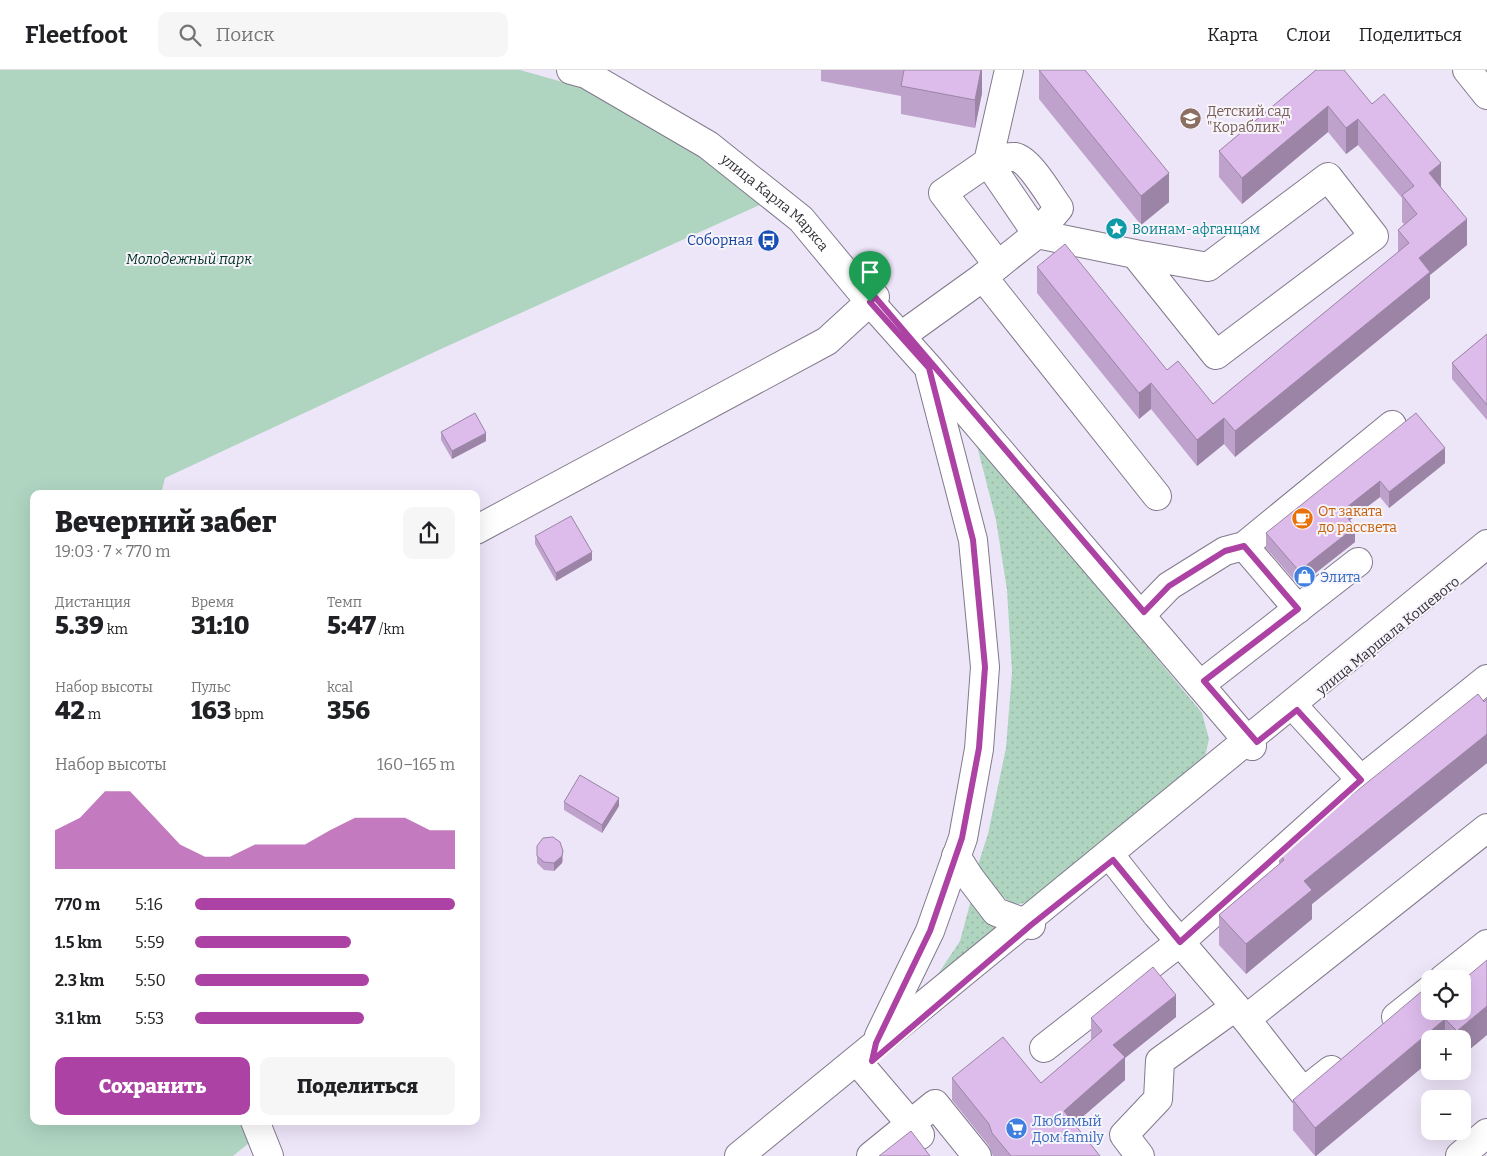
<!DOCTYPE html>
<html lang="ru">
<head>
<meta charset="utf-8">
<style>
  body { margin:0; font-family:Bitter,serif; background:#f6f6f6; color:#202124; height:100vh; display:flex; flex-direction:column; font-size:19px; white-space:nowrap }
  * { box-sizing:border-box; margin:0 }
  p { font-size:16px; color:#757577 }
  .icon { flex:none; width:28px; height:28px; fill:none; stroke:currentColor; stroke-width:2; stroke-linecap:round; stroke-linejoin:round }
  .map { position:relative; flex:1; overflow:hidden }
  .sheet { position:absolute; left:30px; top:420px; width:450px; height:635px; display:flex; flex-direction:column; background:#fff; border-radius:10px; box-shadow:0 5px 20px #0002 }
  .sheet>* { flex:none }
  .fabs { position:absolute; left:1421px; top:900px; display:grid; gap:10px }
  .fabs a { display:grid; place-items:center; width:50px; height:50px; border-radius:10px; background:#fff; box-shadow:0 5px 20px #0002; font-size:25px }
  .pin { position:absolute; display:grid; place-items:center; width:42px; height:42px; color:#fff; margin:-51px -21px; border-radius:50% 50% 50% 0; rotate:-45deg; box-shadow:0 0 5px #0007 }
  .pin .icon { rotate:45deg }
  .round { display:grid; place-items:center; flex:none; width:52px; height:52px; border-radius:10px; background:#f6f6f6 }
  .headline { display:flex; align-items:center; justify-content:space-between; height:85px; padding:0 25px }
  h1 { font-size:28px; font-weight:800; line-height:38px }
  .metrics { display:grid; grid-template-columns:repeat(3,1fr); gap:8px; height:85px; padding:5px 25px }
  .metrics div { display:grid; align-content:center }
  .metrics b { font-size:25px; font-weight:800 }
  .metrics small { font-size:14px; font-weight:400 }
  .metrics p { font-size:14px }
  .chart { height:140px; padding:10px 25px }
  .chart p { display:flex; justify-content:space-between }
  .chart svg { width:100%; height:90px; margin-top:5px; fill:#ac42a3; opacity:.7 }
  .cta { display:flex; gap:10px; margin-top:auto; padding:10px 25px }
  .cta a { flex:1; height:58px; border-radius:10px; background:#ac42a3; color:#fff; font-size:20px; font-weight:800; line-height:58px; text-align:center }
  .cta a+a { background:#f6f6f6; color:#202124 }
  ul { padding:0 25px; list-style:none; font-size:16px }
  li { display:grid; grid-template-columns:80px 60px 1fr; align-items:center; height:38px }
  li i { height:12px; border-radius:6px; background:#ac42a3 }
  header { display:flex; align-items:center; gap:30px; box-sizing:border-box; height:70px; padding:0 25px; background:#fff; border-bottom:1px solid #e0e0e0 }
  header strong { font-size:24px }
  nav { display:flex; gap:28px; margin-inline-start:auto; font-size:18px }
  .search { width:350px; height:45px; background:#f6f6f6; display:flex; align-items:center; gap:12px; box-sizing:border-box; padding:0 18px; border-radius:10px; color:#757577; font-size:19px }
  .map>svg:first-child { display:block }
  .grass { fill:url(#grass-dots) }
  .park { fill:#afd5c1 }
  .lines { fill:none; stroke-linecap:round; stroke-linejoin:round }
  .minor-casing { stroke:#827a8c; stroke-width:30 }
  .minor { stroke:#fff; stroke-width:28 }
  .wall { fill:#bea2cb }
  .shaded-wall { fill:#9b84a5 }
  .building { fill:#ddbcec; stroke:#9b84a5 }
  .route-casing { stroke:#fff; stroke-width:10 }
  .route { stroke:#ac42a3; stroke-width:6 }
  .labels { text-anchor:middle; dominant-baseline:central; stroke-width:4; stroke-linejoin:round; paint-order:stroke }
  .education-label { font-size:14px; fill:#785e54; stroke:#f8f4fc; text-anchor:start }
  .street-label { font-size:14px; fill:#312e35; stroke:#f8f4fc }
  .culture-label { font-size:14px; fill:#0d838f; stroke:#f8f4fc; text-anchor:start }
  .transit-label { font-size:14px; fill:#164399; stroke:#f8f4fc; text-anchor:end }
  .park-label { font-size:14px; font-style:italic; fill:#003421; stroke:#f8f4fc }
  .food-label { font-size:14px; fill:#c56008; stroke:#f8f4fc; text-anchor:start }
  .shop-label { font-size:14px; fill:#366cbe; stroke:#f8f4fc; text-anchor:start }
</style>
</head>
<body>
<header>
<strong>Fleetfoot</strong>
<div class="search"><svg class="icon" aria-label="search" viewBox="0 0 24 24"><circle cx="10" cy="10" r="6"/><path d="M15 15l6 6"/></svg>Поиск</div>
<nav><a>Карта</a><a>Слои</a><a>Поделиться</a></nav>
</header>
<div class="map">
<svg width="1487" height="1086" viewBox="0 0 1487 1086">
  <defs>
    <pattern id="grass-dots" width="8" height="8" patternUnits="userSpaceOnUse" patternTransform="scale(1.25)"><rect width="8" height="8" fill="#afd5c1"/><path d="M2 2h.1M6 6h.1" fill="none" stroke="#97b7a6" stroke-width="1.8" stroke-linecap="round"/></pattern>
  </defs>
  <rect width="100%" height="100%" fill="#ede5f8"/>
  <g class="grass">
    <path d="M975,368L1202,643L1209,669L1204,691L1040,830L1014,835L994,820L978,795L988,764L1006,678L1012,602L1007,520L996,450Z"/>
    <path d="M971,830L1001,857L932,913L960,871Z"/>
  </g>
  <path class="park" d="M0,0H520L584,18L653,49L764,133L441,279L165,408L161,424H34V1051H243L249,1073L233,1086H0Z"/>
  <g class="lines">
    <defs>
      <g id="minor">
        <path id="s1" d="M571,0L586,4L708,75L801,149L870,232L929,298L1252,676"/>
        <path d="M1467,0L1487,25"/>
        <path d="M998,195L943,123L988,92L1037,164L1059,138C1050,126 1030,90 1015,87C1007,86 996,90 988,92L1009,0"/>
        <path d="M983,207L1157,426"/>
        <path d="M901,266L983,207L1037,164L1135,184L1216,285L1374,166L1328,107L1208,197L1135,184"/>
        <path d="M476,460L827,271L875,227"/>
        <path d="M1244,476L1298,539"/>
        <path d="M1141,545L1169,516L1225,481L1244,476L1392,355"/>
        <path d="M1200,615L1358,492"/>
        <path d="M1361,710L1487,609"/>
        <path d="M956,786L970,808L996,842L1031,855"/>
        <path d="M1113,789L1157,845L1246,949L1487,758"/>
        <path d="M1443,909L1487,874"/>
        <path d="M1396,947L1430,920"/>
        <path d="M1246,949L1303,1022L1331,1000"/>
        <path d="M879,966L930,861L963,768L979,679L985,597L973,470L930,304"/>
        <path d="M1044,978L1180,872L1361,710L1297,640"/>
        <path d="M863,998L920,1065"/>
        <path d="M255,1051L269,1086"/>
        <path d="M739,1086L1487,474"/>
        <path d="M871,1086L935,1034L977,1086"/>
        <path d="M1140,1086L1124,1065L1158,1029L1160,991L1235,937"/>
        <path d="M1460,1086L1487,1063"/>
      </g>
    </defs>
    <use href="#minor" class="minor-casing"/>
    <use href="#minor" class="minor"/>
  </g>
  <g class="wall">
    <path d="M821,0H982V23L975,58L901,44V26L821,11Z"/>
    <path d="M1039,0L1169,132L1141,155L1039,29Z"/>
    <path d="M1316,0L1441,117L1467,175L1430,205V228L1235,387L1224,374L1197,396L1151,339L1139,349L1037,223V197L1167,300L1213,334L1398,182V160L1404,154L1402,152V128L1358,75L1346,84L1328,62L1242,134L1219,107V81Z"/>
    <path d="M1487,264V350L1452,309V293Z"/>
    <path d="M441,362L486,371L452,389L441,370Z"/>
    <path d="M1445,378V393L1389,438L1380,427L1350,450L1355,472L1299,516L1266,478V463Z"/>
    <path d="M535,466L592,490L556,511L535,474Z"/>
    <path d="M1487,629V693L1312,834V849L1246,904L1219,875V845L1279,794V783Z"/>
    <path d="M564,732L619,736L602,763L564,740Z"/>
    <path d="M537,776L563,789L562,793L554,801L544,800L537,793Z"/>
    <path d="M1430,941H1462V969H1430L1316,1086H1315L1293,1060V1030Z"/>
    <path d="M1176,947L1125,988V1010L1074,1054L1100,1086H993L989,1076L952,1030V1008L1041,1013L1091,970V948Z"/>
  </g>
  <g class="shaded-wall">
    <path d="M981,0H982V23L975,58V30Z"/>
    <path d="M1328,36V62L1242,134V108Z"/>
    <path d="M1358,49V75L1346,84V58Z"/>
    <path d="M1441,93V119L1429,103Z"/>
    <path d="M1169,103V132L1141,155V126Z"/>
    <path d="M1467,149V175L1430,205V228L1235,387V361L1419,188Z"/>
    <path d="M1151,313V339L1139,349V323Z"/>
    <path d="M1224,348V374L1197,396V370Z"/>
    <path d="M486,363V371L452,389V381Z"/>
    <path d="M1445,378V393L1389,438V422Z"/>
    <path d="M1380,411V427L1342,456V441Z"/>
    <path d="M1355,457V472L1299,516V501Z"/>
    <path d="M592,482V490L556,511V503Z"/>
    <path d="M1487,664V693L1312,834V849L1246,904V874L1304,811Z"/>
    <path d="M619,728V736L602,763V755Z"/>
    <path d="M563,781L562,793L554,801V793Z"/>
    <path d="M1176,925V947L1125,988V1010L1064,1063V1041L1113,975Z"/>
    <path d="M1487,936V965L1462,986V969H1457V961Z"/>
    <path d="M1445,949V969H1430V991L1316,1086H1315V1058Z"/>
  </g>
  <g class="building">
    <path d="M904,0H981L975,30L901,16Z"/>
    <path d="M1039,0H1085L1169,103L1141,126Z"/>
    <path d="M1316,0H1344L1372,34L1384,24L1441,93L1429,103L1467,149L1419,188L1430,202L1235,361L1224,348L1197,370L1151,313L1139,323L1037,197L1065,174L1167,300L1178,291L1213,334L1409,173L1398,160L1417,144L1402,125L1414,116L1358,49L1346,58L1328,36L1242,108L1219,81Z"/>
    <path d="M1487,264V335L1452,293Z"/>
    <path d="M475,343L486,363L452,381L441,362Z"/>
    <path d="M1416,343L1445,378L1389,422L1380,411L1342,441L1355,457L1299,501L1266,463Z"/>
    <path d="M571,446L592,482L556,503L535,466Z"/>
    <path d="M1478,624L1484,632L1487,629V664L1304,811L1312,820L1246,874L1219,845L1284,790L1279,783Z"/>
    <path d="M580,705L619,728L602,755L564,732Z"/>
    <path d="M553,767L560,772L563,781L562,786L554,793L544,792L537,786V776L543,768Z"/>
    <path d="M1487,890V936L1457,961L1445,949L1315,1058L1293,1030L1422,921L1430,930V941H1462V911Z"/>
    <path d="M1153,897L1176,925L1113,975L1125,987L1064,1041L1100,1086H1011L992,1063L989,1054L952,1008L1003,967L1041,1013L1102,961L1091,948Z"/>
    <path d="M911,1061L930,1086H879Z"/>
  </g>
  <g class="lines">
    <defs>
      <path id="route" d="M875,227L1144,542L1169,516L1225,481L1244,476L1298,539L1204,611L1257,672L1297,640L1361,710L1180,872L1113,790L1031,855L872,991L876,973L930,861L962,768L979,678L985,597L973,470L929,298L870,232Z"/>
    </defs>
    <use href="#route" class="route-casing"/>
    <use href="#route" class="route"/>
  </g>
  <defs>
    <symbol id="school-disc" viewBox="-11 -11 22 22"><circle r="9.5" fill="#8d6e63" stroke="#f8f4fc"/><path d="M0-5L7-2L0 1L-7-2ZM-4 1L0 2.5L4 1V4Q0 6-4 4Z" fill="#fff"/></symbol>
    <symbol id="sight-disc" viewBox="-11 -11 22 22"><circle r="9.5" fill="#0f9aa8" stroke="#f8f4fc"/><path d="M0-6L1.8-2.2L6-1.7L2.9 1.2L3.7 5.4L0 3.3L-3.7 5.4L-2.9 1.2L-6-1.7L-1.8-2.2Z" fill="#fff"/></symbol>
    <symbol id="bus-disc" viewBox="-11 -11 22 22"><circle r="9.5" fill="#1a4fb4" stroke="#f8f4fc"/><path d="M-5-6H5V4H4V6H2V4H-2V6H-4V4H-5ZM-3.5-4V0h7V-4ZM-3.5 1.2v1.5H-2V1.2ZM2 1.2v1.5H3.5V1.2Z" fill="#fff"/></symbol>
    <symbol id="cafe-disc" viewBox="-11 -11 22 22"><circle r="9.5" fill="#e8710a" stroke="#f8f4fc"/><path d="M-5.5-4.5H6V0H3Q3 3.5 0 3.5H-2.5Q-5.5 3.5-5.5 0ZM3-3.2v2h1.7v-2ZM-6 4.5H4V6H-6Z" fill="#fff"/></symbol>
    <symbol id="shop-disc" viewBox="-11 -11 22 22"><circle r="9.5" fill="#3f7fe0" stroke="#f8f4fc"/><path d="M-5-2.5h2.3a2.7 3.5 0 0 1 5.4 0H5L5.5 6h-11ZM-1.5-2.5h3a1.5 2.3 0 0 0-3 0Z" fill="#fff"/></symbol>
    <symbol id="supermarket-disc" viewBox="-11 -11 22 22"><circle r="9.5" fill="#3f7fe0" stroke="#f8f4fc"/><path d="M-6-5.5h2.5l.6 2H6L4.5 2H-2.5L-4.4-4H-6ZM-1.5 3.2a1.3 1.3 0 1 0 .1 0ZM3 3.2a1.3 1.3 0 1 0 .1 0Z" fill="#fff"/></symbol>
  </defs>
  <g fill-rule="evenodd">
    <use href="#school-disc" x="1178" y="36" width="25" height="25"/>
    <use href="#sight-disc" x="1104" y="146" width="25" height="25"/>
    <use href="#bus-disc" x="756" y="158" width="25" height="25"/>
    <use href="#cafe-disc" x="1290" y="436" width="25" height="25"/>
    <use href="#shop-disc" x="1292" y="494" width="25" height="25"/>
    <use href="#supermarket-disc" x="1004" y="1046" width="25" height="25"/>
  </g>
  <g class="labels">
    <g class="education-label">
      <text x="1207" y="41">Детский сад<tspan x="1207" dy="16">"Кораблик"</tspan></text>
    </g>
    <g class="street-label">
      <text stroke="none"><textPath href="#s1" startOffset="245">улица Карла Маркса</textPath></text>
      <text transform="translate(1388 566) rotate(-39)">улица Маршала Кошевого</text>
    </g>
    <g class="culture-label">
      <text x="1132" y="159">Воинам-афганцам</text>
    </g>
    <g class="transit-label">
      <text x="753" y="170">Соборная</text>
    </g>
    <g class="park-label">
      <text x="189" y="189">Молодежный парк</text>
    </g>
    <g class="food-label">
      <text x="1318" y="441">От заката<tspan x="1318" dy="16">до рассвета</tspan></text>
    </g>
    <g class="shop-label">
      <text x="1320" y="507">Элита</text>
      <text x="1032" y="1051">Любимый<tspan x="1032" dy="16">Дом family</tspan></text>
    </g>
  </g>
</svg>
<div class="fabs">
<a><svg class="icon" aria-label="locate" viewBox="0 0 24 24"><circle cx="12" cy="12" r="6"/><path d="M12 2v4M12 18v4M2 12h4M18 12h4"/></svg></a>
<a>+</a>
<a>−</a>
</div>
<div class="pin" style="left:870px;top:232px;background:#1e9e55"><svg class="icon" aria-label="arrive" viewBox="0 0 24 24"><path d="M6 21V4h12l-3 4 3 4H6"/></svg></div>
<section class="sheet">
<div class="headline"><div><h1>Вечерний забег</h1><p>19:03 · 7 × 770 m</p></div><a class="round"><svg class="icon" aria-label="share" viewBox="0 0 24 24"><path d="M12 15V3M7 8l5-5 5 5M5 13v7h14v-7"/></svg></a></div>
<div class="metrics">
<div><p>Дистанция</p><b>5.39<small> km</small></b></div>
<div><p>Время</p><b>31:10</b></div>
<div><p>Темп</p><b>5:47<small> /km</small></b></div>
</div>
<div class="metrics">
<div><p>Набор высоты</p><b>42<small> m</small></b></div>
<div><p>Пульс</p><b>163<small> bpm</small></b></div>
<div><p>kcal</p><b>356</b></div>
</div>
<div class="chart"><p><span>Набор высоты</span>160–165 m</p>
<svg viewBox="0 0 160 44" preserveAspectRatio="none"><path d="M0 44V25L10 19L20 6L30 6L40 19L50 32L60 38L70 38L80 32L90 32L100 32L110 25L120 19L130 19L140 19L150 25L160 25V44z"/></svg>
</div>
<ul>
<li><b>770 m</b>5:16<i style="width:100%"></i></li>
<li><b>1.5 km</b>5:59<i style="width:60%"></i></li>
<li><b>2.3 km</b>5:50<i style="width:67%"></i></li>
<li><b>3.1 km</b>5:53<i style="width:65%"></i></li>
</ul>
<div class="cta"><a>Сохранить</a><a>Поделиться</a></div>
</section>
</div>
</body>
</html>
